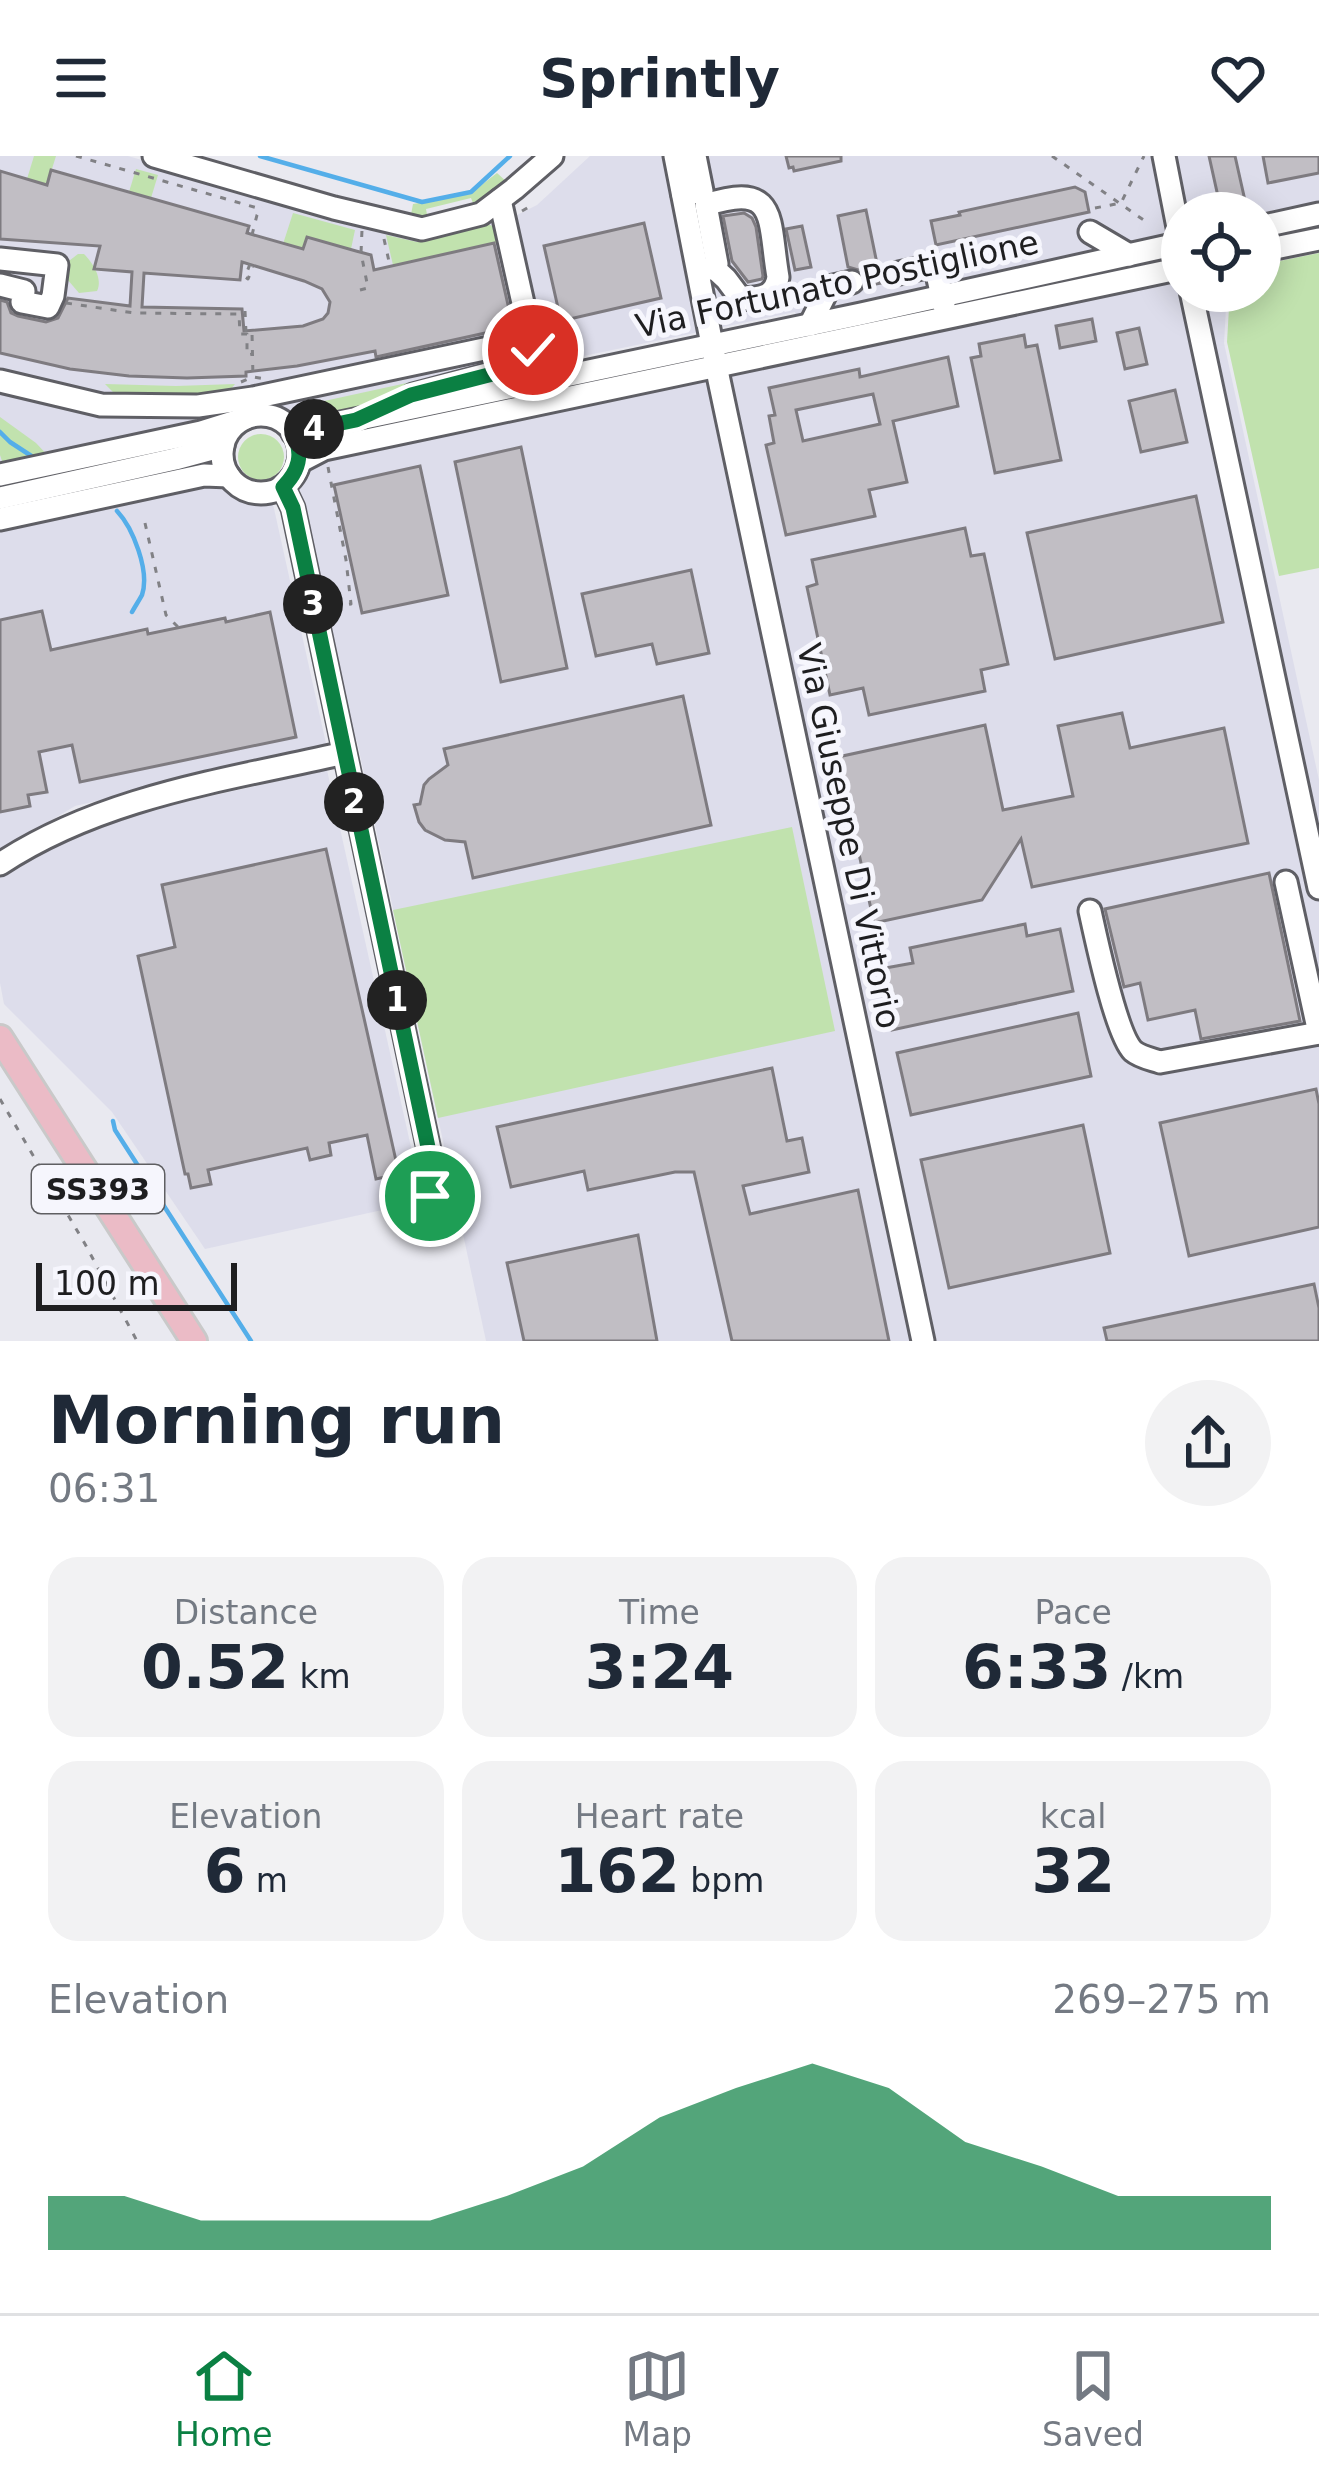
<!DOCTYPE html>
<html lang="en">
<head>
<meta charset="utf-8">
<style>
  body { margin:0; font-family:"DejaVu Sans",sans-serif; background:#f2f2f3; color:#1f2937; height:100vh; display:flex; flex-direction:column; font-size:45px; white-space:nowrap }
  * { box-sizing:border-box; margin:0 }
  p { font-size:39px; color:#747a83 }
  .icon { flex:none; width:66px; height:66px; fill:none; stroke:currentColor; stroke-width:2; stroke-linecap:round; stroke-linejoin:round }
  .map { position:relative; height:1185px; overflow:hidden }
  .panel { display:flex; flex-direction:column; background:#fff; flex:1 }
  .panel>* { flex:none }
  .buttons { position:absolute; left:1161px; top:36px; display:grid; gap:24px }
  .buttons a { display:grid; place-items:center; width:120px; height:120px; border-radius:50%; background:#fff; box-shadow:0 6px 30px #0003; font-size:60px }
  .scale { position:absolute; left:36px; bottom:30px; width:201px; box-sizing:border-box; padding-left:12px; border:6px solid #1e1e20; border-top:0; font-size:33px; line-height:42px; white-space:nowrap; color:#1e1e20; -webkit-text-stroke:9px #f6f6fd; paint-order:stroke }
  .pin { position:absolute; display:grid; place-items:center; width:102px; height:102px; color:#fff; margin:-51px; border:6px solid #fff; border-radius:50%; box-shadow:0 3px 12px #0007 }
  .km { position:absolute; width:60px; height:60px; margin:-30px; border-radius:50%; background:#222; color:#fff; font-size:33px; line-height:60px; text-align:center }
  .round { display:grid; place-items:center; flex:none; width:126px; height:126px; border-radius:63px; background:#f2f2f3 }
  .headline { display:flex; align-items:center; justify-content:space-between; height:204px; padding:0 48px }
  h1 { font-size:66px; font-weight:700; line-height:90px }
  .figures { display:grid; grid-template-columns:repeat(3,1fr); gap:18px; height:204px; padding:12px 48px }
  .figures div { display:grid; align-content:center; border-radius:30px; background:#f2f2f3; text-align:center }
  .figures b { font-size:60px; font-weight:700 }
  .figures small { font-size:33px; font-weight:400 }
  .figures p { font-size:33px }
  .chart { height:336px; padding:24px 48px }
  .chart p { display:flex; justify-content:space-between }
  .chart svg { width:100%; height:216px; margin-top:12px; fill:#0b8043; opacity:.7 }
  header { display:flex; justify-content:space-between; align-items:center; height:156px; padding:0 48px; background:#fff; font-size:54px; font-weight:700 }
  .dock { display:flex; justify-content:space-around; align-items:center; height:168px; border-top:3px solid #e0e1e3; background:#fff; font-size:33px; color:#747a83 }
  .dock a { display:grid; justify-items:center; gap:6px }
  .dock .on { color:#0b8043 }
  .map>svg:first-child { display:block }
  .built { fill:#ddddeb }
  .green { fill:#c1e2ae }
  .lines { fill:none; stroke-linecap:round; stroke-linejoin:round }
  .stream { stroke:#54aee9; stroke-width:4.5 }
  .building { fill:#c1bec4; stroke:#7e7b80; stroke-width:3; fill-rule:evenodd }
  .minor-tunnel { stroke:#c0c0c6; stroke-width:21; stroke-dasharray:21 10; stroke-linecap:butt }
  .minor-casing { stroke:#5f5f65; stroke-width:27 }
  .major-casing { stroke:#c9c9c9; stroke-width:30 }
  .path { stroke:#818185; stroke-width:3; stroke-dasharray:6 9; stroke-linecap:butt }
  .minor { stroke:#fff; stroke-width:21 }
  .major { stroke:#ebbbc6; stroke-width:24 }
  .route-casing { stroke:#fff; stroke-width:24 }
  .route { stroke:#0b8043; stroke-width:15 }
  .labels { text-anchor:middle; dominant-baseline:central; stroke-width:10; stroke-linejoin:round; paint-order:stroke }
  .shield { fill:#f6f6fd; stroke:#5f5f62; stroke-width:3 }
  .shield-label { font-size:30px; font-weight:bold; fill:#1e1e20 }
  .street-label { font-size:33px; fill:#1e1e20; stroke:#f6f6fd }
</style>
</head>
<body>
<header><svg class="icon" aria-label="menu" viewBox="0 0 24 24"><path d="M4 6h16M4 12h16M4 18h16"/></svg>Sprintly<svg class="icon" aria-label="heart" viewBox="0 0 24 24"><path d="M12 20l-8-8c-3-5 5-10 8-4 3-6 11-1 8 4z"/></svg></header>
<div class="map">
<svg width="1319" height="1185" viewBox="0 0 1319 1185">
  <rect width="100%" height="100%" fill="#e9e9f0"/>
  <g class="built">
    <path d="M0,0H128L419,84L513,61L537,49L590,0H1319V94L1260,106V57H1182V135H1227L1224,187L1319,624V1185H486L357,585L349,569L300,334L301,320L311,310L327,304L804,200L795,156L545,208L546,215L328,260L310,262L262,249L0,322Z"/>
    <path d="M209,327L228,333L241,342L273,348L327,592L75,650L0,695V373Z"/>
    <path d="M327,614L423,1045L205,1093L112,956L4,848L0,827V720L85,672L140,656Z"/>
  </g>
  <g class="green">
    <path d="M34,0H56L47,29L27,23Z"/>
    <path d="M136,13L158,19L151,42L129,36Z"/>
    <path d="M497,17L508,27L475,52L471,42L426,53L428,64H410L413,48L470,38Z"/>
    <path d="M293,57L355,74L351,93L308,81L303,93L283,88Z"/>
    <path d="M487,68L501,73L500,86L393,109L386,79L417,86Z"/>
    <path d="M1319,97V412L1279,420L1227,186L1230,135H1260V109Z"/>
    <path d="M78,98H84C93,107 103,123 97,135L79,137L67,123L65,108Z"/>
    <path d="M521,202L408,233L354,254L317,261L315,247Z"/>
    <path d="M105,228L176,230L235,228L229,235L164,240L116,239Z"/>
    <path d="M0,261L36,287L52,304L5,314L0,299Z"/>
    <circle cx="261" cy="301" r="23"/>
    <path d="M792,671L835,875L438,962L393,754Z"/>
  </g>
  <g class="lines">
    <g class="stream">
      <path d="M260,0L422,46L471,36L510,0"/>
      <path d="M0,276L10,286L36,303"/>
      <path d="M117,355C133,372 150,415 142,439C141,441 133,454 132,456"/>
      <path d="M113,965L115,974L251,1185"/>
    </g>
  </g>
  <g class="building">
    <path d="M786,0H841V5L794,15L793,11L789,12Z"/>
    <path d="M1209,0H1235L1246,49L1221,54Z"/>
    <path d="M1263,0H1319V17L1268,27Z"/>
    <path d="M51,14L249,70L247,77L303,93L307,81L356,95L371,99L374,114L494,87L513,171L376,201L375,195L297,210L246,216V220L187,222L129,220L70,213L0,197V144L7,146L11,157L18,160L46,166L58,162L68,142L130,150L132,116L94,113L100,90L0,83V15L47,29ZM242,106L304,125L322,133L330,146L328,157L323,163L303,170L244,175L242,153L142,151L144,117L240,124Z"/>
    <path d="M1075,31L1085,36L1089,56L936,89L931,65L960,59L959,56Z"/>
    <path d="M866,54L881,127L866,130V122L862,115L848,111L838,60Z"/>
    <path d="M744,57L752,62L756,71L763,120L762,123L748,126L732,105L723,60Z"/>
    <path d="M644,67L661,142L561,165L544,90Z"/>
    <path d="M802,70L811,111L795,114L786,73Z"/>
    <path d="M1092,163L1096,185L1060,192L1056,170Z"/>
    <path d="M1139,172L1147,208L1125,213L1117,177Z"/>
    <path d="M1024,179L1026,191L1037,189L1061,304L995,317L971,202L981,200L979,188Z"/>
    <path d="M948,201L958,250L893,265L907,326L869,334L875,360L786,379L766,289L774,287L769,260L775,259L769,232L859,213L860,221ZM873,238L880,268L803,285L796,254Z"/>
    <path d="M1175,234L1187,286L1141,296L1129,245Z"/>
    <path d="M521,291L567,512L501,526L455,306Z"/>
    <path d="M420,310L448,439L362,457L334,329Z"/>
    <path d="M1196,340L1223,466L1055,503L1027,377Z"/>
    <path d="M965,372L971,400L984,398L1008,508L981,514L985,535L869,559L863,532L830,539L807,431L817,428L812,404Z"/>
    <path d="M691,414L709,497L657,508L652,488L596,500L582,438Z"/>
    <path d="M42,455L51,494L147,473L148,478L225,462L226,466L270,456L296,581L80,626L72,589L39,596L47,636L28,639L30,650L0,656V464Z"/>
    <path d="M683,540L711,669L473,722L465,686L445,684L425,674L419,666L414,649L420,648L424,629L429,623L448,609L444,593Z"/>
    <path d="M1122,557L1130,592L1224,572L1248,687L1032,731L1021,683L982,744L874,767L838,601L985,569L1003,654L1073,640L1058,570Z"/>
    <path d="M326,693L399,1018L376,1023L367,979L329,987L331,999L310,1004L307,992L208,1014L211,1028L191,1032L188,1018H185L138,800L175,791L162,729Z"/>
    <path d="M1269,717L1300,865L1201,883L1195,854L1148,864L1140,827L1124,831L1105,753Z"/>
    <path d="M1025,768L1027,780L1060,773L1073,835L892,874L880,813L913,807L910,792Z"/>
    <path d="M1078,857L1091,920L911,959L897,897Z"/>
    <path d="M772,912L787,985L802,982L809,1016L743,1030L750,1058L858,1034L889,1185H732L694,1016H675L588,1034L584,1015L511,1031L497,971Z"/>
    <path d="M1316,933L1319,948V1071L1189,1100L1160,967Z"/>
    <path d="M1083,969L1110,1097L949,1132L921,1004Z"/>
    <path d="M638,1079L657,1185H524L507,1107Z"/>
    <path d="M1314,1128L1319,1152V1185H1107L1104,1172Z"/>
  </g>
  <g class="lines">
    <path class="minor-tunnel" d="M852,126L880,120"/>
    <defs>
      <g id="minor">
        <path d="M154,0L334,52L422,73L481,58L514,33L552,0"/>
        <path d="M675,0L719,224L923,1185"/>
        <path d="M1164,0L1182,92"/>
        <path d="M683,39L702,35L695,0"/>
        <path d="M1260,71L1319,58"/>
        <path d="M1090,76L1129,99"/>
        <path d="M1260,95L1319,83"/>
        <path d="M0,103L57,109L53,140L48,151L22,146L24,135L0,129"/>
        <path d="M699,115L714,112L726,123L741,143C759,142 775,142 778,121C768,64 779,25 706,49L717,108"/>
        <path d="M899,117L935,109L944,150"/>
        <path d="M1191,135L1319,732"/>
        <path d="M810,169L829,131L852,126"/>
        <path d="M0,225L101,249L198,250L253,242L531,183"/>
        <path d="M413,239L511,213L531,204V183L500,44"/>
        <circle cx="261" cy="298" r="39"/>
        <path d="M293,277L861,158L1182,87"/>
        <path d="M299,306L324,293L1182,112"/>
        <path d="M0,319L201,276L246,262"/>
        <path d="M283,331L293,352L440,1046"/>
        <path d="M0,342L175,303L223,290"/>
        <path d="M0,363L204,319L229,320"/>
        <path d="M0,708C103,640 227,624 344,597"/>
        <path d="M1286,726L1319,877"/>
        <path d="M1090,755C1096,782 1116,878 1133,895C1140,901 1151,903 1160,906L1319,877"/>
      </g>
      <path id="major" d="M0,882L194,1185"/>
    </defs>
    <use href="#minor" class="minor-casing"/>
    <use href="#major" class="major-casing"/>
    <g class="path">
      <path d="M76,0L261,53"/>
      <path d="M1052,0L1145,65"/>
      <path d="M1095,52L1121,47L1144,0"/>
      <path d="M522,55L534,48"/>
      <path d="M252,79L257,59L262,51"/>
      <path d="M384,83L390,110"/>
      <path d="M250,108L245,121L248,123L253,111"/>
      <path d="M360,134L368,132L361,97L362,74"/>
      <path d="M66,147L134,157L239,158L240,178H247V199L253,198"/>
      <path d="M245,155L246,176H252L253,223"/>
      <path d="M241,226L253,221L265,223"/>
      <path d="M328,311L346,404L351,448L334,451"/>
      <path d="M145,367L166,459L179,472"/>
      <path d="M0,943L85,1088L137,1185"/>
    </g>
    <use href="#minor" class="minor"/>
    <use href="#major" class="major"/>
  </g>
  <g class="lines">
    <defs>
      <path id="route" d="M430,1040L436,1029L293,352L283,331C299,315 304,298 293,277L356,264L411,239L512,213L531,204L533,194"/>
    </defs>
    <use href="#route" class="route-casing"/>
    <use href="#route" class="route"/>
  </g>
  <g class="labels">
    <rect class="shield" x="32" y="1009" width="132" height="48" rx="9"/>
    <g class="shield-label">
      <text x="98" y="1033">SS393</text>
    </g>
    <g class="street-label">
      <text transform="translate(837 128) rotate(-12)">Via Fortunato Postiglione</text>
      <text transform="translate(849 680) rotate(78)">Via Giuseppe Di Vittorio</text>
    </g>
  </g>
</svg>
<div class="buttons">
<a><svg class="icon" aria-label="locate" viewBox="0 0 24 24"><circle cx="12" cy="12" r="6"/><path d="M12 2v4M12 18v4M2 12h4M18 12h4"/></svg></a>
</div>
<div class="scale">100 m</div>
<div class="pin" style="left:430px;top:1040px;background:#1e9e55"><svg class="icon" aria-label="arrive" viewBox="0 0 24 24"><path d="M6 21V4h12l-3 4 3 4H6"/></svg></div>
<div class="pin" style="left:533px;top:194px;background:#d93025"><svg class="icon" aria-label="check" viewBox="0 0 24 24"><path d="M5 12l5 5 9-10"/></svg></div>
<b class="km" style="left:397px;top:844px">1</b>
<b class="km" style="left:354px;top:646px">2</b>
<b class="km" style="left:313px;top:448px">3</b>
<b class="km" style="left:314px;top:273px">4</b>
</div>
<section class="panel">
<div class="headline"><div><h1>Morning run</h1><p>06:31</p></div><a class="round"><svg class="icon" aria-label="share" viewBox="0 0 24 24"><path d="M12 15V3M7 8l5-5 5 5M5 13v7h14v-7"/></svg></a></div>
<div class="figures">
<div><p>Distance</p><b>0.52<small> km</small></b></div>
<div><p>Time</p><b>3:24</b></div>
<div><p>Pace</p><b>6:33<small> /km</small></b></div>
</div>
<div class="figures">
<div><p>Elevation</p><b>6<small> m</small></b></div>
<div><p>Heart rate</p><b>162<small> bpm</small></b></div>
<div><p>kcal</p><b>32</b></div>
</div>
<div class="chart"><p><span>Elevation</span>269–275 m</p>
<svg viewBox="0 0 160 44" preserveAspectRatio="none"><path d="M0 44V33L10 33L20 38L30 38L40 38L50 38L60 33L70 27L80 17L90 11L100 6L110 11L120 22L130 27L140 33L150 33L160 33V44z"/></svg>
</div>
</section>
<nav class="dock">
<a class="on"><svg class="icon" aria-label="home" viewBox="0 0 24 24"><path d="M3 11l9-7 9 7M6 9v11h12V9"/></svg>Home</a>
<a><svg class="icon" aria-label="map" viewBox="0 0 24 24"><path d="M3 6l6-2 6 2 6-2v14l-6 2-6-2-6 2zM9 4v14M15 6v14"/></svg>Map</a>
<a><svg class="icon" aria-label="saved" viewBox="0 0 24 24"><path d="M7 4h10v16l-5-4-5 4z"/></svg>Saved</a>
</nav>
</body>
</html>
